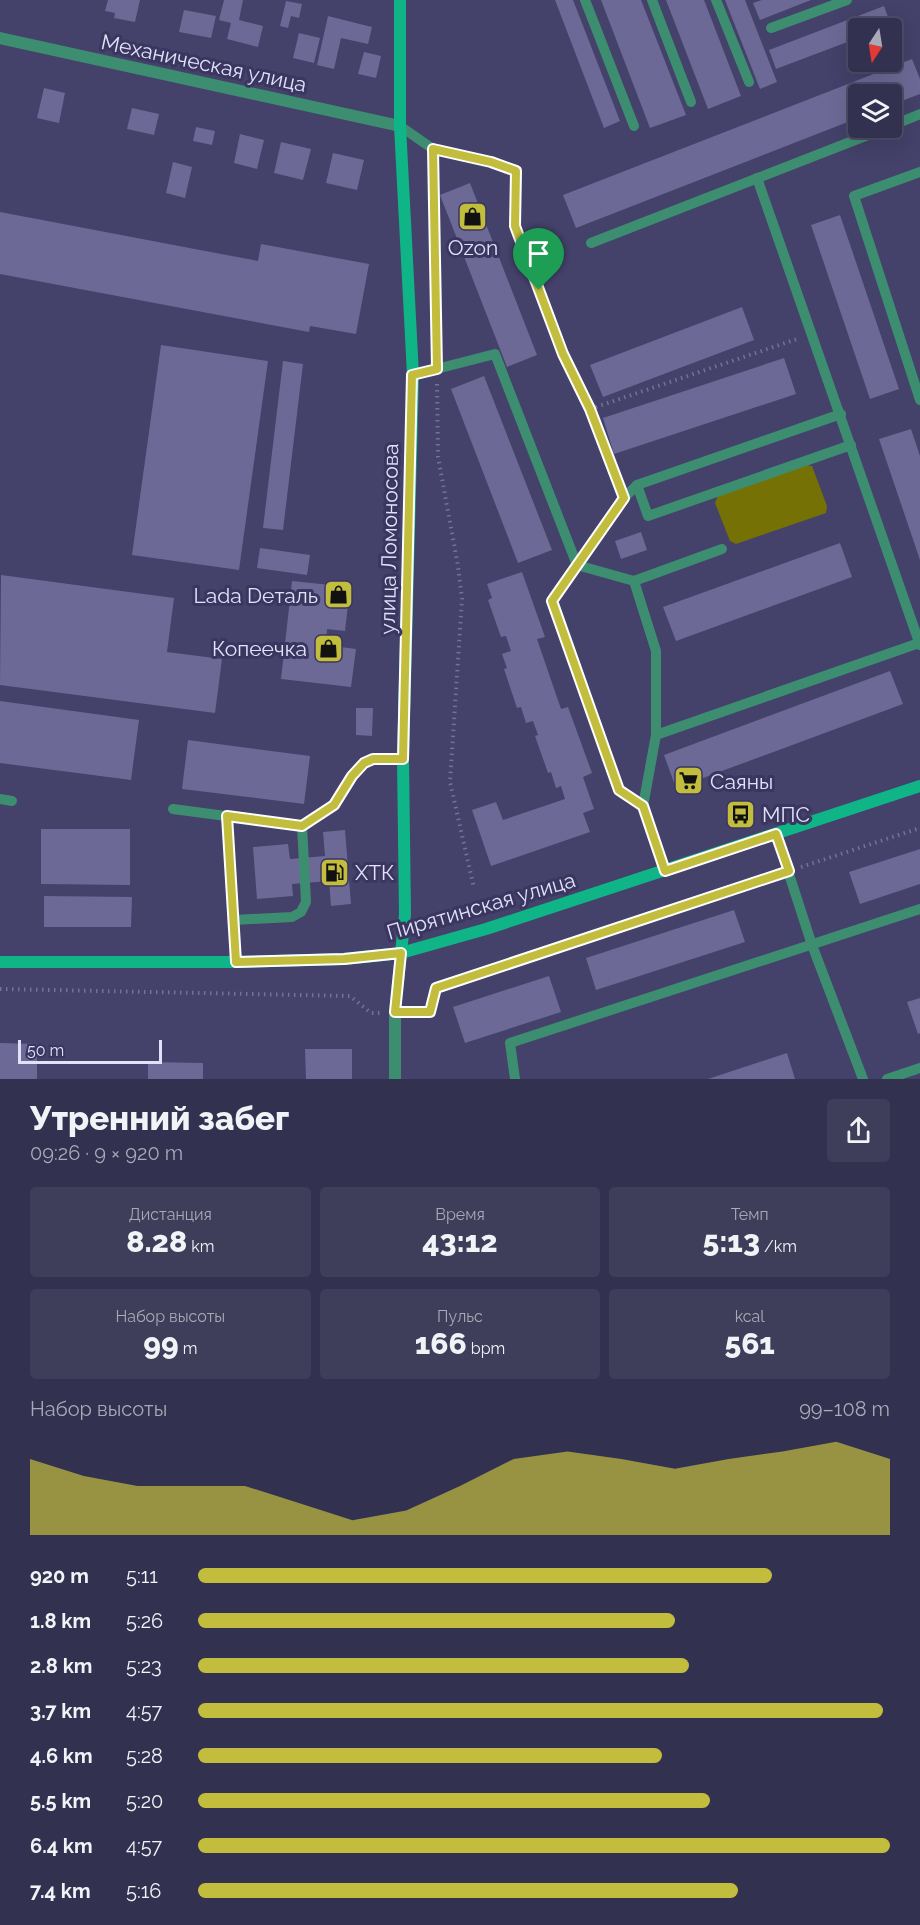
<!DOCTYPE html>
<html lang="ru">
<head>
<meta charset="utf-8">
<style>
  body { margin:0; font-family:Raleway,sans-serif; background:#3e3d5a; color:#f1f3f6; height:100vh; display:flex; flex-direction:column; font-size:22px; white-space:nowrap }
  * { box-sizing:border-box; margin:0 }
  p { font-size:20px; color:#a9a9b7 }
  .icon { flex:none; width:33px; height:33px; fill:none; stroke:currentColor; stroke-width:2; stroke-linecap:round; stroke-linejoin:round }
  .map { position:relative; height:1079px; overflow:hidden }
  .side { display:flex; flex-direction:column; background:#333150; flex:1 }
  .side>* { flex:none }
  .needle { width:39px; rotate:192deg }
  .tools { position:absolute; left:848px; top:18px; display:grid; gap:12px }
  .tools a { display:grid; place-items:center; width:54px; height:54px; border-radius:6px; background:#333150; box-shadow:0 6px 24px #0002,0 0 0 2px #4e4c67; font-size:30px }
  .scale { position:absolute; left:18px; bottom:15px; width:144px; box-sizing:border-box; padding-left:6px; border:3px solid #e1e1fa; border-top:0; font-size:16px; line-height:21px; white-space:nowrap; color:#e1e1fa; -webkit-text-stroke:4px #3a365f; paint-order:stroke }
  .pin { position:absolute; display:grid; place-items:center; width:51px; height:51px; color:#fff; margin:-62px -26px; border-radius:50% 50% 50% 0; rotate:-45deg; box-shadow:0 0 6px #0007 }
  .pin .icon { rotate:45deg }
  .round { display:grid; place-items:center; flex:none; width:63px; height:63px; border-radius:6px; background:#3e3d5a }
  .overview { display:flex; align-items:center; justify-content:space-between; height:102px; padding:0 30px }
  h1 { font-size:33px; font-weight:800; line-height:45px }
  .metrics { display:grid; grid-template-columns:repeat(3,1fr); gap:9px; height:102px; padding:6px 30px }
  .metrics div { display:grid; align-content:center; border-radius:6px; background:#3e3d5a; text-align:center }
  .metrics b { font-size:30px; font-weight:800 }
  .metrics small { font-size:16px; font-weight:400 }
  .metrics p { font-size:16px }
  .chart { height:168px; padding:12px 30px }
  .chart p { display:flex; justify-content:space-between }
  .chart svg { width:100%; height:108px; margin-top:6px; fill:#c3bd3e; opacity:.7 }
  ul { padding:0 30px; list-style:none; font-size:20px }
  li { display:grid; grid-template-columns:96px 72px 1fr; align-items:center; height:45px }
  li i { height:15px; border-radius:8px; background:#c3bd3e }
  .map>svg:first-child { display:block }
  .green { fill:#767105 }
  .building { fill:#6c6996 }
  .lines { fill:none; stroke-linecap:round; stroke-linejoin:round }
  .path { stroke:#747296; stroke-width:4; stroke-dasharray:1.5 4.5; stroke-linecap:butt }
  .lane { stroke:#3d8e71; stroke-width:10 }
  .street { stroke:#3d8e71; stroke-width:12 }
  .secondary { stroke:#0fb587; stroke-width:12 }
  .route-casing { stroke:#fff; stroke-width:12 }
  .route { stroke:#c3bd3e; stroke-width:8 }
  .labels { text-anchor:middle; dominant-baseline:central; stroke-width:6; stroke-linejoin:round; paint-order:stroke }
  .street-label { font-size:21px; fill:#e1e1fa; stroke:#3a365f }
  .poi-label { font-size:21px; fill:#e1e1fa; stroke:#3a365f; text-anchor:start }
</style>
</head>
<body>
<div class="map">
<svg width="920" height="1079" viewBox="0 0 920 1079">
  <rect width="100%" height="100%" fill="#44416a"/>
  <path class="green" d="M806,465L812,466L827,506L826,513L736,544L730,541L715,503L718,496Z"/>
  <g class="building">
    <path d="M108,0H140L135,22L114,18L115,13L105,11Z"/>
    <path d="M224,0H243L239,20L263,26L258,47L227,39L231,23L219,20Z"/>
    <path d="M555,0H573L620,121L604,128Z"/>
    <path d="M601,0H641L686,115L650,128Z"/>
    <path d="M666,0H704L741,96L708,109Z"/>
    <path d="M725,0H745L777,82L760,89Z"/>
    <path d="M762,0H811L760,20L753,3Z"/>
    <path d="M286,1L302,4L299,18L291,16L288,28L280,26Z"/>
    <path d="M884,6L891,25L882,28H858V38L776,69L769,50Z"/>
    <path d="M184,10L216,16L211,38L179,32Z"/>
    <path d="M328,16L372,27L368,44L341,38L334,69L317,65Z"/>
    <path d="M299,33L320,38L314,63L293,58Z"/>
    <path d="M364,52L381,56L376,78L358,74Z"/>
    <path d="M912,59L920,79V94L891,105V94H858V118L576,228L563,195Z"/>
    <path d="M44,88L65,93L59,123L37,118Z"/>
    <path d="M132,108L159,114L154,135L127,129Z"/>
    <path d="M196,127L215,131L212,145L193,141Z"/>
    <path d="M240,134L264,140L257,169L234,163Z"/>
    <path d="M281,142L311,149L303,180L274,173Z"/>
    <path d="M333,153L364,160L357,190L326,183Z"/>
    <path d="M173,162L192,167L185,198L166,193Z"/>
    <path d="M470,183L537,355L507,367L440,195Z"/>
    <path d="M0,212L258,261L261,244L369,264L356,334L310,326L309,332L0,274Z"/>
    <path d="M840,215L899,389L870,399L811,225Z"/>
    <path d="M742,307L754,340L603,397L590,365Z"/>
    <path d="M161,345L268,361L239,570L132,555Z"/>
    <path d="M784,358L796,394L614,454L603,418Z"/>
    <path d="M283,361L303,364L283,530L263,528Z"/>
    <path d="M484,376L552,550L518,563L451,389Z"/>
    <path d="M911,429L920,456V560L879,439Z"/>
    <path d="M641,532L647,550L621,559L615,541Z"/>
    <path d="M840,543L852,577L676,641L663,607Z"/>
    <path d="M260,548L310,555L307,575L257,568Z"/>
    <path d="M522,572L545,637L537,639L561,709L568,707L592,773L583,777L594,809L583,813L590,832L491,866L472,810L496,802L503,820L565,799L561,786L556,788L551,772L548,773L535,736L538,735L533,721L526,723L521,707L517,708L504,669L507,668L502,654L511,651L506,636L501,637L488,600L492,598L487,584Z"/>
    <path d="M1,575L174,598L167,652L222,659L215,713L0,685Z"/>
    <path d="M292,581L350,587L345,631L327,629L326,645L356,649L351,687L281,679Z"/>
    <path d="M890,671L903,704L676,788L664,755Z"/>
    <path d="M0,701L139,720L131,780L0,763Z"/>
    <path d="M356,708H373L372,736L356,735Z"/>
    <path d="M188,740L310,756L304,804L182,789Z"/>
    <path d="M41,829H130V885L41,884Z"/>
    <path d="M345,830L351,904L331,906L329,881L292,884L293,896L257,899L253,847L288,844L290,859L325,856L323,832Z"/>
    <path d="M920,849V884L860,904L849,872Z"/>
    <path d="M44,896L132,897L131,927H44Z"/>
    <path d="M734,910L745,942L596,990L586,958Z"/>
    <path d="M549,976L561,1012L465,1043L453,1007Z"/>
    <path d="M920,998V1033L918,1034L907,1002Z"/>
    <path d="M0,1043L37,1044V1079H0Z"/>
    <path d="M305,1049H352V1079H306Z"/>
    <path d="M787,1053L795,1079H708Z"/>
    <path d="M148,1062L203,1063V1079H148Z"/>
  </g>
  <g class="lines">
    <g class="path">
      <path d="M433,162L437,355"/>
      <path d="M569,366L590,409L618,483"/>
      <path d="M437,384L438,457L458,566L462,599L450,782L474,888"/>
      <path d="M590,409L797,339"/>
      <path d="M801,867L920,828"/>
      <path d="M0,989L350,996L371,1013H381"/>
      <path d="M410,1012H430L436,989L777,875"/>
    </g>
    <g class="lane">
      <path d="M585,0L634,126"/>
      <path d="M652,0L691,102"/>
      <path d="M716,0L749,82"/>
      <path d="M771,28L847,0"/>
      <path d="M400,126L433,149L491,162L516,170L515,226L563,354"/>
      <path d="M891,126L920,114"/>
      <path d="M920,172L854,196L920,400"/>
      <path d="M757,178L920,645"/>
      <path d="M591,243L886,128"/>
      <path d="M413,375L495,354L577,565L624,498L637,485L841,414"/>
      <path d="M637,485L648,516L851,445"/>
      <path d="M634,581L577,565L553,601L619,790L643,806"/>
      <path d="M656,735V651L634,581L722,549"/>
      <path d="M0,799L12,801"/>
      <path d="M173,809L302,826"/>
      <path d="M227,816L236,962"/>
      <path d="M776,834L812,945L863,1079"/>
      <path d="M665,871L643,806L656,735L919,643"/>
      <path d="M234,920L292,917L301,912L306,902L302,826L334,805L352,776L364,763L373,760L403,759"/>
      <path d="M515,1079L510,1043L920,909"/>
      <path d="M887,1079L920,1068"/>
    </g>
    <g class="street">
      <path d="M0,38L400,126"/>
      <path d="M395,1079V1012L401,953"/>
    </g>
    <g class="secondary">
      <path d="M400,0V126L413,375L403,759L405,914L401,953"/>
      <path d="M0,962H236L344,959L401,953L486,929L920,786"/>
    </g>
  </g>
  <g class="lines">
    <defs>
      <path id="route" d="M433,149L491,162L516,171L515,226L563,354L590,409L624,498L552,601L619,790L643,806L665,871L776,834L789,871L436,988L430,1012H395L401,953L344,959L236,962L227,816L302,826L334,805L352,776L364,763L373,759H403L412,375L437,369Z"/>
    </defs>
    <use href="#route" class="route-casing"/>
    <use href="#route" class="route"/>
  </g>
  <defs>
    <symbol id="shop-square" viewBox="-11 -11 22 22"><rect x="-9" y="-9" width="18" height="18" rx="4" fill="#c3bd3e" stroke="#3a365f"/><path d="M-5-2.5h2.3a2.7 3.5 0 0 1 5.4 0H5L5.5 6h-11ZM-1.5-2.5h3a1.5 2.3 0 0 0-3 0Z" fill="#111"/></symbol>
    <symbol id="supermarket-square" viewBox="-11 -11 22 22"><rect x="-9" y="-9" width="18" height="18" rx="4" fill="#c3bd3e" stroke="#3a365f"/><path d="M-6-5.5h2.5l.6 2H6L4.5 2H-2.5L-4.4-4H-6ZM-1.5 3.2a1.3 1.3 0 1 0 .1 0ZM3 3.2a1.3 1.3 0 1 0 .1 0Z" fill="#111"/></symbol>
    <symbol id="bus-square" viewBox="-11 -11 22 22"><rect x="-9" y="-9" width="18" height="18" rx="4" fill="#c3bd3e" stroke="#3a365f"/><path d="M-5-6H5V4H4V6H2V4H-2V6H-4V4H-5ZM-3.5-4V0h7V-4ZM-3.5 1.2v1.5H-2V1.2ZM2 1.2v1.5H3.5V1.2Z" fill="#111"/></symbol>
    <symbol id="fuel-square" viewBox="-11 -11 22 22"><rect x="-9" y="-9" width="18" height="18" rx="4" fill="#c3bd3e" stroke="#3a365f"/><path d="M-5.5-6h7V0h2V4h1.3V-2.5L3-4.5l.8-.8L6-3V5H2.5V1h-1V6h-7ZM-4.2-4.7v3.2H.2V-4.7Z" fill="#111"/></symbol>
  </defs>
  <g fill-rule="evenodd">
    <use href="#shop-square" x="456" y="200" width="33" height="33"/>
    <use href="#shop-square" x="322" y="578" width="33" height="33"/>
    <use href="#shop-square" x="312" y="632" width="33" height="33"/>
    <use href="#supermarket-square" x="672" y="764" width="33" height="33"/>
    <use href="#bus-square" x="724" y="798" width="33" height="33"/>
    <use href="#fuel-square" x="318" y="856" width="33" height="33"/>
  </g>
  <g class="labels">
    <g class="street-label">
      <text transform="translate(204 63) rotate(12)">Механическая улица</text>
      <text transform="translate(389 539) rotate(-89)">улица Ломоносова</text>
      <text transform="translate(481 906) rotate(-16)">Пирятинская улица</text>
    </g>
    <g class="poi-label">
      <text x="473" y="247" text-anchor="middle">Ozon</text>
      <text x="318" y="595" text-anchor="end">Lada Dеталь</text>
      <text x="307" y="648" text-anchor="end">Копеечка</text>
      <text x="710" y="781">Саяны</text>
      <text x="762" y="814">МПС</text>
      <text x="355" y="872">ХТК</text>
    </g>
  </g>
</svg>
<div class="tools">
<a><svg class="needle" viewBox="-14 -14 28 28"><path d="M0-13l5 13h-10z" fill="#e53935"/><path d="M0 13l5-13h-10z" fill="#a9a9b7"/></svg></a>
<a><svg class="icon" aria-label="layers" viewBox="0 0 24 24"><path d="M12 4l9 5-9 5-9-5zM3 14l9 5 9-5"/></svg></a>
</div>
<div class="scale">50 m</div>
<div class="pin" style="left:539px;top:290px;background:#1e9e55"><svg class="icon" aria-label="arrive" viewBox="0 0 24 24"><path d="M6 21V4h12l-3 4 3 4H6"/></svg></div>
</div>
<section class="side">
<div class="overview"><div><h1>Утренний забег</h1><p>09:26 · 9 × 920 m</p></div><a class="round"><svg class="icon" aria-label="share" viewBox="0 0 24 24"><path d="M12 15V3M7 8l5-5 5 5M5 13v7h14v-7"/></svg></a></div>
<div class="metrics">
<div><p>Дистанция</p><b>8.28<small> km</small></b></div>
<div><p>Время</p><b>43:12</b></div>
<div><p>Темп</p><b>5:13<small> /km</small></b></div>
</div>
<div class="metrics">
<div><p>Набор высоты</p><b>99<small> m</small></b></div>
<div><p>Пульс</p><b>166<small> bpm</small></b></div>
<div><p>kcal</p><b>561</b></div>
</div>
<div class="chart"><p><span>Набор высоты</span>99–108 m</p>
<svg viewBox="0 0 160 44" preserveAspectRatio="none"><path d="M0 44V13L10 20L20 24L30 24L40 24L50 31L60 38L70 34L80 24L90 13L100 10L110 13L120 17L130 13L140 10L150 6L160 13V44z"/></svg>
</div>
<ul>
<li><b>920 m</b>5:11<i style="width:83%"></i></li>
<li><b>1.8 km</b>5:26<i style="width:69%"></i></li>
<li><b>2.8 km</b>5:23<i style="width:71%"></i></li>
<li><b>3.7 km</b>4:57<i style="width:99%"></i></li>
<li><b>4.6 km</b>5:28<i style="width:67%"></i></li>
<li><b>5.5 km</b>5:20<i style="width:74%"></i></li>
<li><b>6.4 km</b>4:57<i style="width:100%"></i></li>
<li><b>7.4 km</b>5:16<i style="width:78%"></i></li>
</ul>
</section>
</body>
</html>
